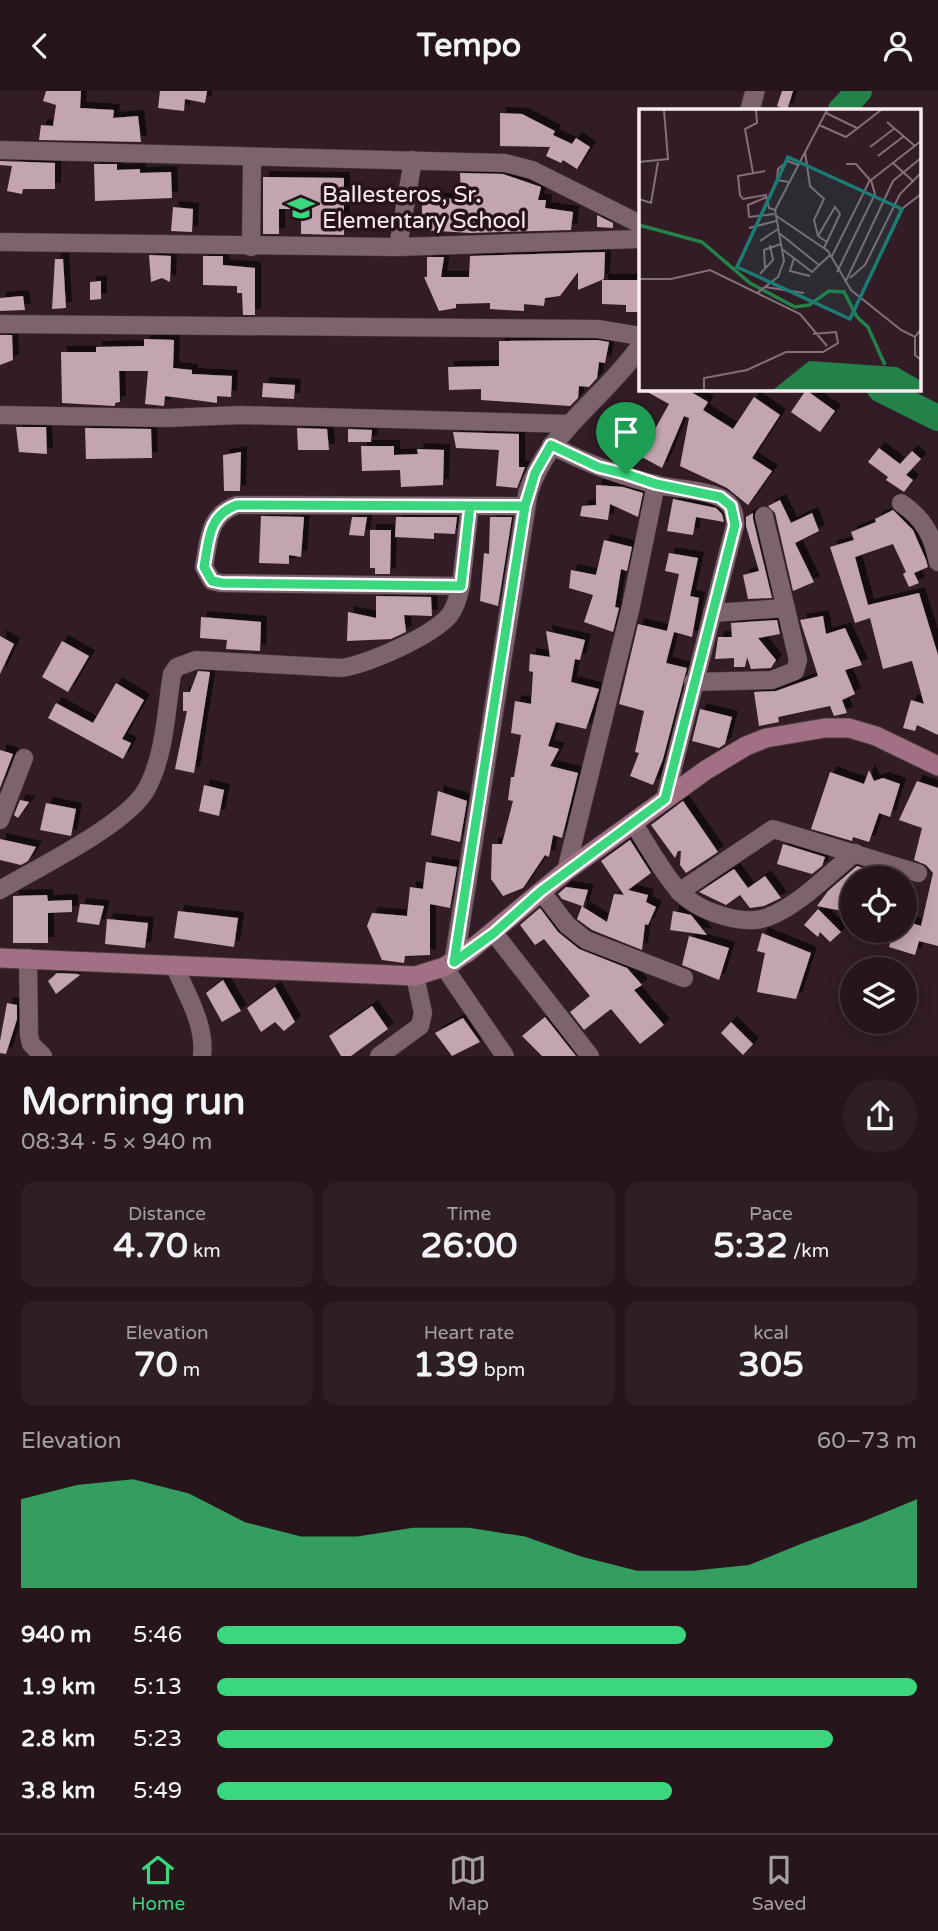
<!DOCTYPE html>
<html lang="en">
<head>
<meta charset="utf-8">
<style>
  body { margin:0; font-family:"Varela Round",sans-serif; background:#2e1f25; color:#f1f3f6; height:100vh; display:flex; flex-direction:column; font-size:26px; white-space:nowrap }
  * { box-sizing:border-box; margin:0 }
  p { font-size:23px; color:#a49fa3 }
  .icon { flex:none; width:38px; height:38px; fill:none; stroke:currentColor; stroke-width:2; stroke-linecap:round; stroke-linejoin:round }
  .map { position:relative; height:965px; overflow:hidden }
  .drawer { display:flex; flex-direction:column; background:#26161c; flex:1 }
  .drawer>* { flex:none }
  .controls { position:absolute; left:840px; top:775px; display:grid; gap:14px }
  .controls a { display:grid; place-items:center; width:77px; height:77px; border-radius:50%; background:#26161c; box-shadow:0 4px 18px #0003,0 0 0 2px #42353b; font-size:35px }
  .pin { position:absolute; display:grid; place-items:center; width:60px; height:60px; color:#fff; margin:-72px -30px; border-radius:50% 50% 50% 0; rotate:-45deg; box-shadow:0 0 7px #0007 }
  .pin .icon { rotate:45deg }
  .round { display:grid; place-items:center; flex:none; width:74px; height:74px; border-radius:37px; background:#2e1f25 }
  .summary { display:flex; align-items:center; justify-content:space-between; height:119px; padding:0 21px }
  h1 { font-size:38px; font-weight:700; line-height:52px }
  .metrics { display:grid; grid-template-columns:repeat(3,1fr); gap:10px; height:119px; padding:7px 21px }
  .metrics div { display:grid; align-content:center; border-radius:14px; background:#2e1f25; text-align:center }
  .metrics b { font-size:35px; font-weight:700 }
  .metrics small { font-size:19px; font-weight:400 }
  .metrics p { font-size:19px }
  .chart { height:196px; padding:14px 21px }
  .chart p { display:flex; justify-content:space-between }
  .chart svg { width:100%; height:126px; margin-top:7px; fill:#3bd77e; opacity:.7 }
  ul { padding:0 21px; list-style:none; font-size:23px }
  li { display:grid; grid-template-columns:112px 84px 1fr; align-items:center; height:52px }
  li i { height:18px; border-radius:9px; background:#3bd77e }
  header { display:flex; justify-content:space-between; align-items:center; height:91px; padding:0 21px; background:#26161c; font-size:32px; font-weight:700 }
  .tab-bar { display:flex; justify-content:space-around; align-items:center; height:98px; border-top:2px solid #42353b; background:#26161c; font-size:19px; color:#a49fa3 }
  .tab-bar a { display:grid; justify-items:center; gap:4px }
  .tab-bar .selected { color:#3bd77e }
  .map>svg:first-child { display:block }
  .lines { fill:none; stroke-linecap:round; stroke-linejoin:round }
  .river { stroke:#22824a; stroke-width:26 }
  .building { fill:#c2a5b0; filter:url(#shadow) }
  .minor-casing { stroke:#4b3941; stroke-width:19 }
  .tertiary-casing { stroke:#4b3941; stroke-width:21 }
  .secondary-casing { stroke:#4b3941; stroke-width:21 }
  .minor { stroke:#7d636d; stroke-width:18 }
  .tertiary { stroke:#7d636d; stroke-width:19 }
  .secondary { stroke:#a27084; stroke-width:19 }
  .route-casing { stroke:#fff; stroke-width:14 }
  .route { stroke:#3bd77e; stroke-width:9 }
  .labels { text-anchor:middle; dominant-baseline:central; stroke-width:7; stroke-linejoin:round; paint-order:stroke }
  .poi-label { font-size:23px; fill:#fcecf2; stroke:#28131c; text-anchor:start }
  .inset-river { fill:none; stroke:#22824a; stroke-width:3.5 }
  .inset-road { fill:none; stroke:#837078; stroke-width:2 }
  .view { fill:#1b7c75; fill-opacity:0.15; stroke:#1b7c75; stroke-width:3.5 }
  .inset-edge { fill:none; stroke:#fcecf2; stroke-width:3.5 }
</style>
</head>
<body>
<header><svg class="icon" aria-label="back" viewBox="0 0 24 24"><path d="M15 5l-7 7 7 7"/></svg>Tempo<svg class="icon" aria-label="person" viewBox="0 0 24 24"><circle cx="12" cy="8" r="4"/><path d="M4 21q1-7 8-7t8 7"/></svg></header>
<div class="map">
<svg width="938" height="965" viewBox="0 0 938 965">
  <defs>
    <filter id="shadow"><feDropShadow dx="6" dy="-6" stdDeviation="0" flood-color="#0009"/></filter>
  </defs>
  <rect width="100%" height="100%" fill="#321d26"/>
  <g class="lines">
    <g class="river">
      <path d="M841,19L859,0"/>
      <path d="M880,298L938,327"/>
    </g>
  </g>
  <g class="building">
    <path d="M46,0H81L80,17L114,19L113,27L138,25L141,51L39,49L41,34L53,35L56,14L43,10Z"/>
    <path d="M160,0H207L205,12L185,8L184,20L158,17Z"/>
    <path d="M782,0H793L787,19L777,15Z"/>
    <path d="M500,22L522,23L555,40L553,44L572,53L576,47L590,56L577,78L563,69L561,72L546,65L550,56L500,55Z"/>
    <path d="M0,70L55,72V98H23L22,103L7,100L12,75L0,74Z"/>
    <path d="M94,73H117V79L140,78V82L171,81L172,107L95,110Z"/>
    <path d="M460,82L503,83L541,96L538,109H546L545,117L573,121L571,139L470,142L422,139V107L458,108L461,106Z"/>
    <path d="M263,86L344,87V144L301,143V118H279V143H263Z"/>
    <path d="M173,116L193,118L192,141L171,140Z"/>
    <path d="M597,124L613,132V137L597,136Z"/>
    <path d="M605,161L604,188L578,199V181L560,205L545,207L544,215L524,213V220L490,218V212L456,213V217L439,220L424,186H427V166H444L441,186H469L470,165Z"/>
    <path d="M149,164L171,165L170,191L162,187L151,191Z"/>
    <path d="M203,165H223V174L255,177V224H243L242,202H237V195L203,194Z"/>
    <path d="M55,168H63L66,217L52,218Z"/>
    <path d="M602,189H640V221H626V214L602,213Z"/>
    <path d="M101,190V208L90,209V191Z"/>
    <path d="M23,205L25,219L0,220V207Z"/>
    <path d="M0,244H12L13,269L0,274Z"/>
    <path d="M144,248L174,249L173,277L192,279V283L232,285L231,306L217,305V312L165,305L164,315L145,313L148,280H119L120,311L115,312V315L62,312L61,261H96V256L144,255Z"/>
    <path d="M597,249L609,251L605,272L599,271L597,287L589,296L579,295L578,307L570,315L481,309V298L449,299L448,276L499,275V250Z"/>
    <path d="M263,292L295,294L294,308L262,306Z"/>
    <path d="M642,298H686L708,311L703,319L733,338L754,306L780,324L752,367L772,380L748,414L727,397L680,375L689,327L684,325L662,377L640,365L669,313Z"/>
    <path d="M806,299L835,320L820,341L791,321Z"/>
    <path d="M16,336H46L47,363L19,361Z"/>
    <path d="M85,337L151,338L152,367L86,368Z"/>
    <path d="M297,337L327,338L329,359H298Z"/>
    <path d="M348,338L372,339L371,351H348Z"/>
    <path d="M453,341L519,343V376H525L517,397L496,395L499,359L456,357Z"/>
    <path d="M361,355H394V364L418,363L417,358L444,359L443,394L401,396L400,379L362,380Z"/>
    <path d="M879,357L900,373L912,360L921,368L906,384L913,389L904,401L886,389L888,386L868,371Z"/>
    <path d="M241,361L240,400H224L223,364Z"/>
    <path d="M596,394L623,396L643,402L638,426L610,413L608,429L580,425L582,415L596,414Z"/>
    <path d="M673,408L716,417L722,423L724,431L696,426L693,444L667,440Z"/>
    <path d="M780,409L791,432L812,422L819,440L795,452L814,491L793,500L775,422L768,415Z"/>
    <path d="M893,419L913,439L926,469L928,476L914,482L919,492L909,496L903,483L906,481L893,453L855,466L868,514L919,502L938,564V644L917,634L915,640L903,637L911,609L924,613L912,570L883,578L870,527L855,532L830,456L854,449L851,441L876,431L875,428Z"/>
    <path d="M753,422V428L772,507L748,508L743,484L759,480L746,435V426Z"/>
    <path d="M261,425L304,426L301,466L289,464V473L259,472Z"/>
    <path d="M352,426H367L364,445L349,444Z"/>
    <path d="M396,426H457L455,443L434,442V448L395,446Z"/>
    <path d="M490,426H512L498,515L480,510L484,462L489,463Z"/>
    <path d="M370,439H391L390,483H375V477H370Z"/>
    <path d="M604,449L632,456L627,480L621,478L615,516L619,517L613,541L584,531L593,504L569,497L571,479L596,484Z"/>
    <path d="M669,462L698,467L690,505L699,507L692,546L674,541L666,572L687,577L663,668L653,694L630,685L639,662L635,661L644,620L619,613L638,533L667,540L679,483L665,480Z"/>
    <path d="M376,505L431,506L432,525L404,524L406,541L391,548L347,550L348,521L376,527Z"/>
    <path d="M823,525L826,543L845,537L862,574L845,579L855,603L842,609L847,622L834,625L830,615L778,626L779,631L759,635L754,601L776,600L818,585L800,529Z"/>
    <path d="M201,526L261,531L260,560L226,558L227,549L200,547Z"/>
    <path d="M777,529L780,543L758,547L776,569L771,577L751,578L747,566L745,576H734V567L715,568L718,546H732L731,532Z"/>
    <path d="M546,540L585,549L580,569L575,568L571,591L599,598L586,638L556,631L548,655L559,658L550,675L578,682L562,747L553,744L549,766L545,764L523,797L503,805L491,788L492,753H502L513,710L508,709L511,686H514L521,644L511,642L515,610L531,613L533,581L529,580L530,563L550,566Z"/>
    <path d="M0,545L14,553L0,583Z"/>
    <path d="M62,550L89,565L68,601L42,586Z"/>
    <path d="M198,580L210,581L194,682L175,678L187,620H183V601H190Z"/>
    <path d="M116,592L144,609L122,648L131,652L123,668L48,627L56,612L93,632Z"/>
    <path d="M700,618L732,626L725,653L719,657L692,650Z"/>
    <path d="M0,659L13,663L0,697Z"/>
    <path d="M869,679L874,690L883,687L900,693L890,726L879,722L869,751L853,746L852,750L811,738L830,681L864,693Z"/>
    <path d="M917,690L938,697V855L919,850L915,864L889,856L894,840H905V830L921,835L933,782L926,774L914,769L922,737L899,729Z"/>
    <path d="M204,694L224,699L219,725L199,720Z"/>
    <path d="M438,700L467,710L460,751L431,744Z"/>
    <path d="M20,709L29,711L18,727L14,724Z"/>
    <path d="M683,710L718,761L686,782L680,774L681,760H678L675,767L651,734Z"/>
    <path d="M46,712L76,718L71,745L40,739Z"/>
    <path d="M0,748L36,756L28,770L21,774L0,769Z"/>
    <path d="M630,749L651,782L628,799L648,804L646,811L656,816L648,834L645,833L642,859L592,839L577,828L582,815L562,808L558,803L566,796L588,799L583,816L607,831L614,803L624,804L601,770Z"/>
    <path d="M783,753L825,766L822,775L812,783L777,773Z"/>
    <path d="M426,771L457,776L450,817L430,813V864L405,865L404,872L382,869L367,835L372,822L407,825L410,796L423,798Z"/>
    <path d="M857,775L897,788H852V822L817,815L828,800Z"/>
    <path d="M734,778L748,797L765,785L781,807L764,815L750,817L740,804L726,814L699,801Z"/>
    <path d="M47,804L48,810L72,809V821L48,822V852H13V805Z"/>
    <path d="M80,813L104,815L99,834L77,831Z"/>
    <path d="M540,817L558,841L579,858L627,877L642,894L634,899L664,934L640,953L611,918L584,939L570,921L590,905L544,848L535,854L520,834Z"/>
    <path d="M818,818L841,841L830,851L820,841L818,846L804,834Z"/>
    <path d="M178,820L238,827L234,856L174,847Z"/>
    <path d="M673,820L691,824L707,844L670,839Z"/>
    <path d="M107,828L148,832L145,857L105,853Z"/>
    <path d="M762,842L811,862L796,908L757,901L765,862L757,860Z"/>
    <path d="M689,845L729,857L719,889L682,874Z"/>
    <path d="M57,882L78,883L80,884L56,903L48,890Z"/>
    <path d="M223,889L241,920L222,931L206,902Z"/>
    <path d="M275,896L295,931L284,940L275,931L261,941L247,917Z"/>
    <path d="M7,912L17,914V928L6,963L0,962V950Z"/>
    <path d="M372,915L388,938L351,965H341L329,945Z"/>
    <path d="M545,926L576,965H542L522,945Z"/>
    <path d="M463,927L480,951L452,965L435,942Z"/>
    <path d="M731,931L753,953L743,964L721,942Z"/>
  </g>
  <g class="lines">
    <defs>
      <g id="minor">
        <path d="M0,59L505,72L532,79L640,133"/>
        <path d="M0,151L398,156L640,148"/>
        <path d="M251,156L252,66"/>
        <path d="M398,156L413,69"/>
        <path d="M0,233L598,238L640,245"/>
        <path d="M0,324L166,327L242,324L571,333"/>
        <path d="M551,354C585,372 621,385 658,394C676,398 706,399 721,407C733,413 735,422 735,434L665,708"/>
        <path d="M901,412C924,428 932,443 938,471"/>
        <path d="M470,415L461,495L221,492L212,490L204,476C209,449 208,424 237,414L525,415"/>
        <path d="M712,522L786,517"/>
        <path d="M693,591L772,589L795,580L798,569L764,425"/>
        <path d="M0,729L24,667"/>
        <path d="M633,732C648,754 661,780 679,800C697,820 743,836 768,826C800,814 829,782 855,762"/>
        <path d="M566,780L631,515L656,393"/>
        <path d="M0,799C37,777 126,734 146,699C165,665 166,620 172,583L177,576L196,569L342,577C370,572 430,546 449,525C456,516 458,506 461,495"/>
        <path d="M541,800L567,834L586,849L684,887"/>
        <path d="M679,801L773,738L918,782"/>
        <path d="M494,842L590,965"/>
        <path d="M28,867L29,944L31,953L43,965"/>
        <path d="M174,874C186,902 206,934 202,965"/>
        <path d="M444,876L505,965"/>
        <path d="M379,965L420,935L423,922L415,885"/>
      </g>
      <g id="tertiary">
        <path d="M750,19L755,0"/>
        <path d="M454,871L528,402C547,341 604,307 640,256"/>
      </g>
      <path id="secondary" d="M0,867L415,885L444,876L468,861L566,780L706,679L746,655L766,647L825,637H849L876,645L938,675"/>
    </defs>
    <use href="#minor" class="minor-casing"/>
    <use href="#tertiary" class="tertiary-casing"/>
    <use href="#secondary" class="secondary-casing"/>
    <use href="#minor" class="minor"/>
    <use href="#tertiary" class="tertiary"/>
    <use href="#secondary" class="secondary"/>
  </g>
  <g class="lines">
    <defs>
      <path id="route" d="M626,383L598,376L551,354L535,382L525,415L237,414C208,424 209,449 204,476L212,490L222,492L461,495L470,415H525L454,871L494,842L541,800L665,708L735,434L731,415L720,406L656,393L626,383"/>
    </defs>
    <use href="#route" class="route-casing"/>
    <use href="#route" class="route"/>
  </g>
  <defs>
    <symbol id="school-bare" viewBox="-9 -9 18 18"><path d="M0-5L7-2L0 1L-7-2ZM-4 1L0 2.5L4 1V4Q0 6-4 4Z" fill="#3bd77e" stroke="#28131c" stroke-width="2.5" paint-order="stroke"/></symbol>
  </defs>
  <g fill-rule="evenodd">
    <use href="#school-bare" x="282" y="98" width="38" height="38"/>
  </g>
  <g class="labels">
    <g class="poi-label">
      <text x="322" y="104">Ballesteros, Sr.<tspan x="322" dy="26">Elementary School</tspan></text>
    </g>
  </g>
  <g transform="translate(639 18)">
    <rect width="282" height="282" fill="#321d26"/>
    <path d="M170,252L258,258L282,272V281H134Z" fill="#22824a"/>
    <path class="inset-river" d="M0,116L63,133L111,174L156,198L170,196L190,182L205,183L218,208L229,218L246,256"/>
    <path class="inset-road" d="M187,4L218,19M248,13L276,37M180,16L207,28L242,1M231,38L256,19M166,43L171,77L185,90L175,111L179,127M239,47L265,27M0,53L29,50L25,1M254,54L275,73M126,62L99,67L101,86L104,90L127,86L130,99L136,101M114,64L106,20L118,14L117,1M150,73L138,71L139,60L149,52L159,56M128,88L109,96L110,108L135,105M0,90L12,94L19,53M264,99L282,85M136,106L189,142L212,181L262,221L276,228L282,220M110,119L137,112M140,124L180,156M121,132L139,120M185,139L201,105L196,98L179,127L188,133M143,140L173,163L191,146M155,149L151,162L171,167M192,149L231,71L217,55H207M126,159L125,141L142,135M198,163L236,85L232,71L282,32M121,165L134,151L131,136M211,169L226,156L261,85L282,64M0,170H32L71,161L118,184L139,168L145,152L136,101L188,1M206,174L254,72L282,49M126,178L165,184M118,184L161,205L188,237M276,228V246L282,251M65,281V269L108,261L147,243H184L199,234L197,223L174,225"/>
    <path class="view" d="M149,48L263,100L211,210L98,158Z"/>
    <rect width="282" height="282" class="inset-edge"/>
  </g>
</svg>
<div class="controls">
<a><svg class="icon" aria-label="locate" viewBox="0 0 24 24"><circle cx="12" cy="12" r="6"/><path d="M12 2v4M12 18v4M2 12h4M18 12h4"/></svg></a>
<a><svg class="icon" aria-label="layers" viewBox="0 0 24 24"><path d="M12 4l9 5-9 5-9-5zM3 14l9 5 9-5"/></svg></a>
</div>
<div class="pin" style="left:626px;top:383px;background:#1e9e55"><svg class="icon" aria-label="arrive" viewBox="0 0 24 24"><path d="M6 21V4h12l-3 4 3 4H6"/></svg></div>
</div>
<section class="drawer">
<div class="summary"><div><h1>Morning run</h1><p>08:34 · 5 × 940 m</p></div><a class="round"><svg class="icon" aria-label="share" viewBox="0 0 24 24"><path d="M12 15V3M7 8l5-5 5 5M5 13v7h14v-7"/></svg></a></div>
<div class="metrics">
<div><p>Distance</p><b>4.70<small> km</small></b></div>
<div><p>Time</p><b>26:00</b></div>
<div><p>Pace</p><b>5:32<small> /km</small></b></div>
</div>
<div class="metrics">
<div><p>Elevation</p><b>70<small> m</small></b></div>
<div><p>Heart rate</p><b>139<small> bpm</small></b></div>
<div><p>kcal</p><b>305</b></div>
</div>
<div class="chart"><p><span>Elevation</span>60–73 m</p>
<svg viewBox="0 0 160 44" preserveAspectRatio="none"><path d="M0 44V13L10 8L20 6L30 11L40 21L50 26L60 26L70 23L80 23L90 26L100 33L110 38L120 38L130 36L140 28L150 21L160 13V44z"/></svg>
</div>
<ul>
<li><b>940 m</b>5:46<i style="width:67%"></i></li>
<li><b>1.9 km</b>5:13<i style="width:100%"></i></li>
<li><b>2.8 km</b>5:23<i style="width:88%"></i></li>
<li><b>3.8 km</b>5:49<i style="width:65%"></i></li>
</ul>
</section>
<nav class="tab-bar">
<a class="selected"><svg class="icon" aria-label="home" viewBox="0 0 24 24"><path d="M3 11l9-7 9 7M6 9v11h12V9"/></svg>Home</a>
<a><svg class="icon" aria-label="map" viewBox="0 0 24 24"><path d="M3 6l6-2 6 2 6-2v14l-6 2-6-2-6 2zM9 4v14M15 6v14"/></svg>Map</a>
<a><svg class="icon" aria-label="saved" viewBox="0 0 24 24"><path d="M7 4h10v16l-5-4-5 4z"/></svg>Saved</a>
</nav>
</body>
</html>
